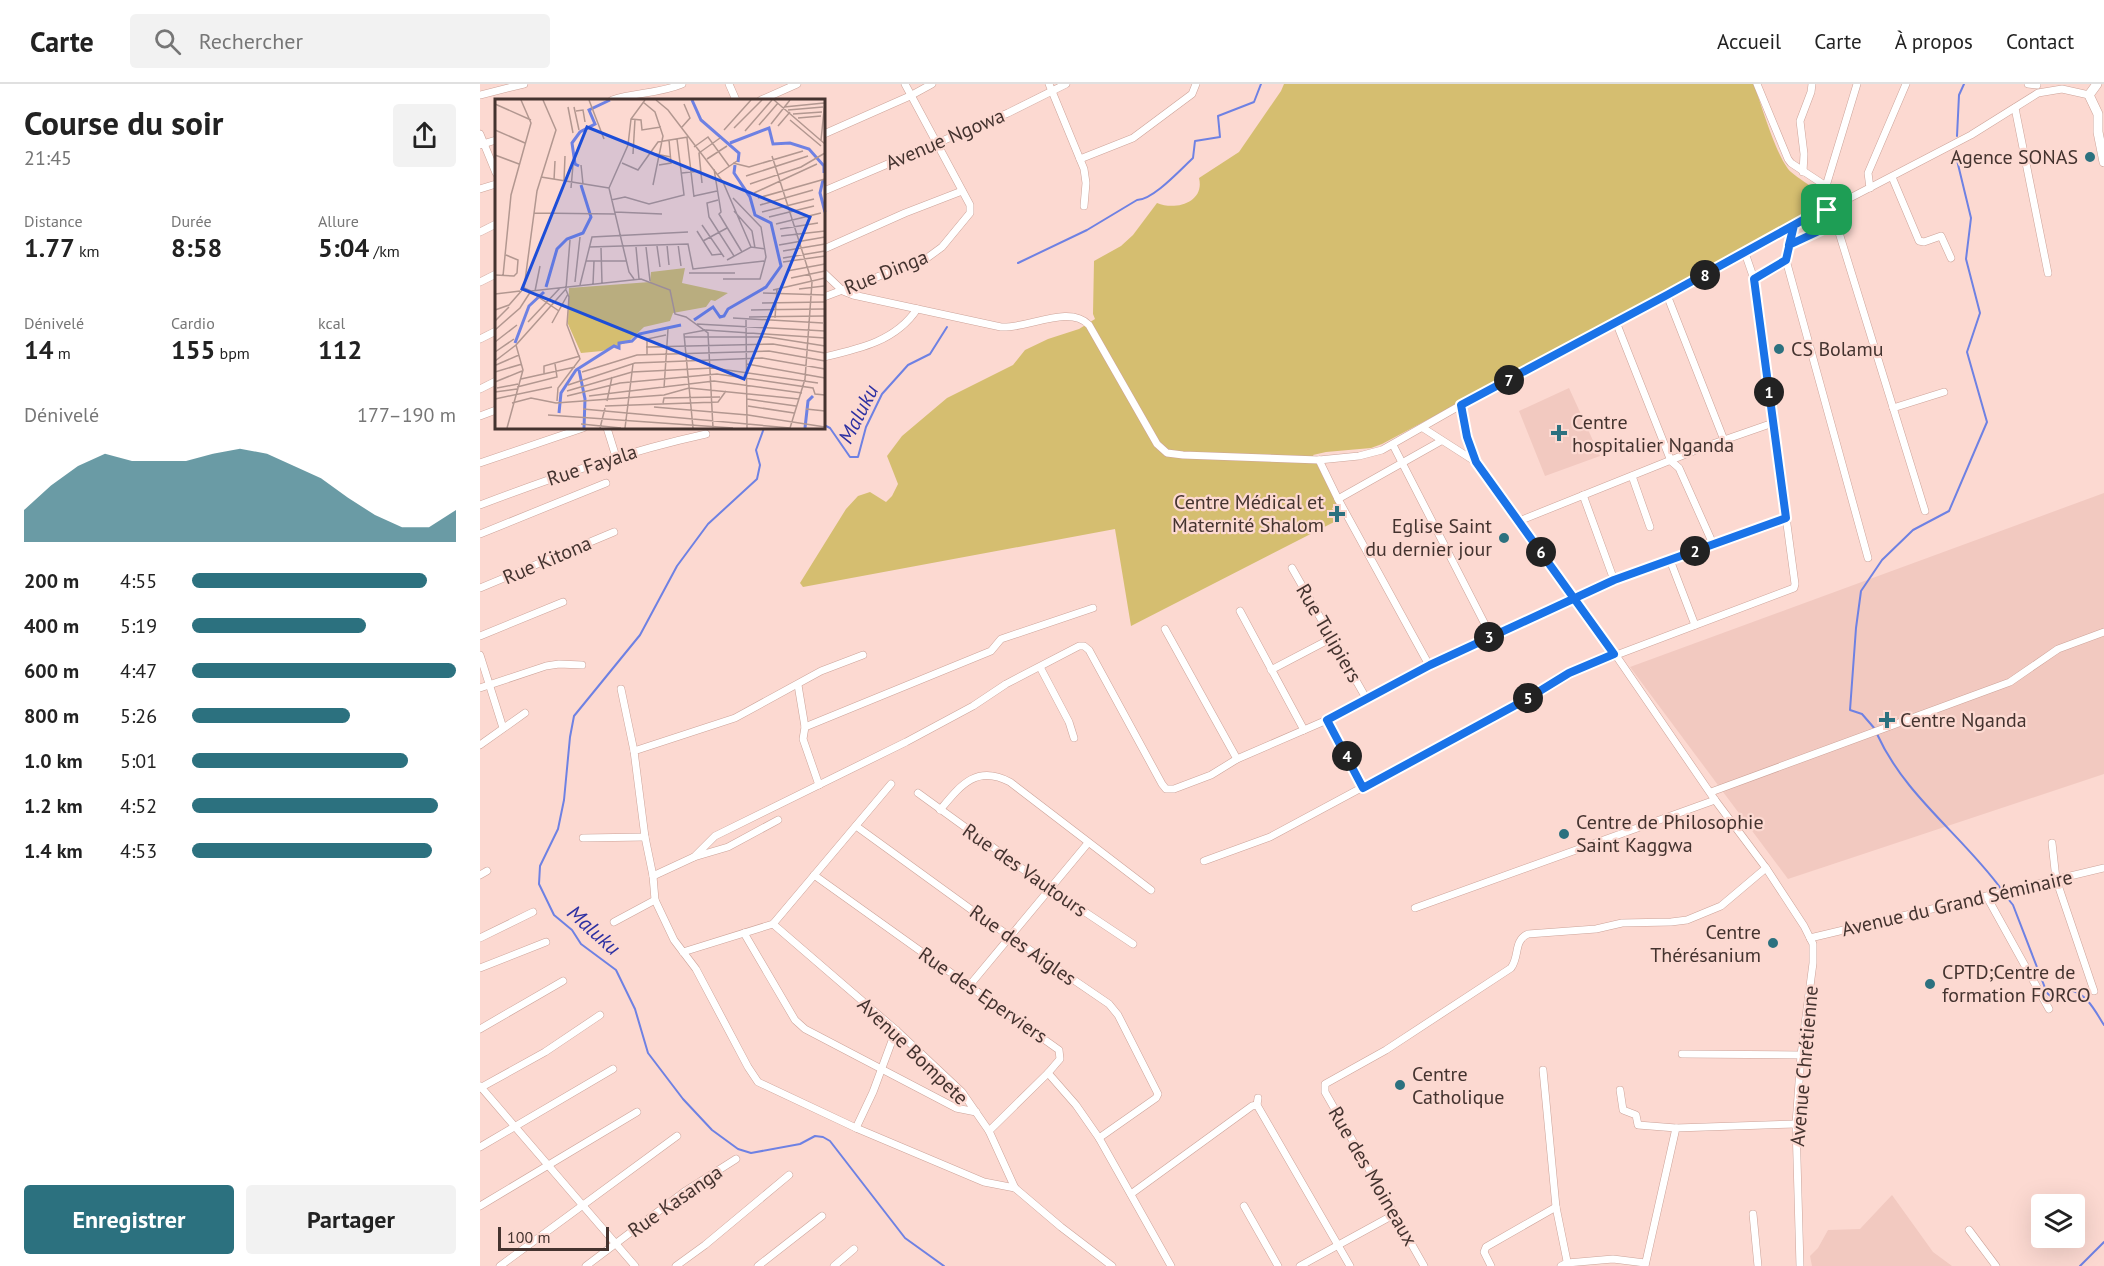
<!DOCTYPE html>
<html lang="fr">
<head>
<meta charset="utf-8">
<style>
  body { margin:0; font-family:"PT Sans",sans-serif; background:#f2f2f2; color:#222; height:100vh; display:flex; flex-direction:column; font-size:22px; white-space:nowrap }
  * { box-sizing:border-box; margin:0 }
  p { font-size:20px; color:#767676 }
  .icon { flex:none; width:33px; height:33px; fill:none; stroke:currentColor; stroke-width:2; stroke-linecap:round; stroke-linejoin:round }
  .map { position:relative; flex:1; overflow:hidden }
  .details { display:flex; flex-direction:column; background:#fff; width:480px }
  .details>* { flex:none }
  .buttons { position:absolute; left:1551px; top:1110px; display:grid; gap:12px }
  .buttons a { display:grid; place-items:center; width:54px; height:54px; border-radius:6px; background:#fff; box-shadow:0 6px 24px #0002; font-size:30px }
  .scale { position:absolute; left:18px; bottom:15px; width:111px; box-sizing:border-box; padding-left:6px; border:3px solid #44332f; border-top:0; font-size:16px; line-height:21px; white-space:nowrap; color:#44332f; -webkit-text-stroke:4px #fcd9d1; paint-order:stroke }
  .pin { position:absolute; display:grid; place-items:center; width:51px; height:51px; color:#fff; margin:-26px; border-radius:12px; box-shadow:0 3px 9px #0006 }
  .km { position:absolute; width:30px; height:30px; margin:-15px; border-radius:50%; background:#222; color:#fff; font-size:16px; line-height:30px; text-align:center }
  .round { display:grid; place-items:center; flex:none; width:63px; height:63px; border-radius:6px; background:#f2f2f2 }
  .overview { display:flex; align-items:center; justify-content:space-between; height:102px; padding:0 24px }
  h1 { font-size:33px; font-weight:700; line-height:45px }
  .metrics { display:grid; grid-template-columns:repeat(3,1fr); gap:9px; height:102px; padding:6px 24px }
  .metrics div { display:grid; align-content:center }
  .metrics b { font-size:26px; font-weight:700 }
  .metrics small { font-size:16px; font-weight:400 }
  .metrics p { font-size:16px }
  .chart { height:168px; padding:12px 24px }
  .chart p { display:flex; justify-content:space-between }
  .chart svg { width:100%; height:108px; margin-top:6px; fill:#2c717f; opacity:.7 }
  .primary-button { display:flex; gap:12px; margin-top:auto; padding:12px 24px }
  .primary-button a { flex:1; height:69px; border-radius:6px; background:#2c717f; color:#fff; font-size:24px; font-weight:700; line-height:69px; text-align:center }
  .primary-button a+a { background:#f2f2f2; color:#222 }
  ul { padding:0 24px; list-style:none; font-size:20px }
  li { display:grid; grid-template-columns:96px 72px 1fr; align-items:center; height:45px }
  li i { height:15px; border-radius:8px; background:#2c717f }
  header { display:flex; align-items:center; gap:36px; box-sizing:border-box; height:84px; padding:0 30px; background:#fff; border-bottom:2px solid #e0e0e0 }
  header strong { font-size:28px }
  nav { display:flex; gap:33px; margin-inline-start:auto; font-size:21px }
  .search { width:420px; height:54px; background:#f2f2f2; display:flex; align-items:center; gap:15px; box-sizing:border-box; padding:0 21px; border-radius:6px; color:#767676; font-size:22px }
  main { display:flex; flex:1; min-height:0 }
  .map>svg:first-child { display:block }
  .built { fill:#f2c9c0 }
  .green { fill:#d5be70 }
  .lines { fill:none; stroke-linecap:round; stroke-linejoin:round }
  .stream { stroke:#6e81e3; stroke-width:2 }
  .minor-casing { stroke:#cca399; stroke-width:8 }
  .tertiary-casing { stroke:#cca399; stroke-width:10 }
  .minor { stroke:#fff; stroke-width:7 }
  .tertiary { stroke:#fff; stroke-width:9 }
  .route-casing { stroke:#fff; stroke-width:12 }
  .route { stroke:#1a73e8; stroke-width:8 }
  .poi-dot { fill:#2c717f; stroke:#fcd9d1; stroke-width:2 }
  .labels { text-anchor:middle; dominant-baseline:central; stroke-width:4.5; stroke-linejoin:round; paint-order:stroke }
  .street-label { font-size:20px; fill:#44332f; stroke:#fcd9d1 }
  .poi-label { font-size:20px; fill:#44332f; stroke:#fcd9d1; text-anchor:start }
  .water-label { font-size:21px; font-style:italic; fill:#2d30a2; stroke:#fcd9d1 }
  .inset-river { fill:none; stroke:#6e81e3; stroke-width:3 }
  .inset-road { fill:none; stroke:#b29790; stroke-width:1.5 }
  .view { fill:#1d4ed8; fill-opacity:0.15; stroke:#1d4ed8; stroke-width:3 }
  .inset-edge { fill:none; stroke:#44332f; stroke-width:3 }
</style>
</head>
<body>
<header>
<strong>Carte</strong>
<div class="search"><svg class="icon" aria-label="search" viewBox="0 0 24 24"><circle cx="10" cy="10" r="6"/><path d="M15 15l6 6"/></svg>Rechercher</div>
<nav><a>Accueil</a><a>Carte</a><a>À propos</a><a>Contact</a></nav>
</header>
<main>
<section class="details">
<div class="overview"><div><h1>Course du soir</h1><p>21:45</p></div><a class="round"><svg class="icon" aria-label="share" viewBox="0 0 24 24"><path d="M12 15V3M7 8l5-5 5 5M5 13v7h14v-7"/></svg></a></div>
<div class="metrics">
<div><p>Distance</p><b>1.77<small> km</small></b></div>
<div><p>Durée</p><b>8:58</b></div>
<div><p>Allure</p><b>5:04<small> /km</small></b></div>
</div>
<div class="metrics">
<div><p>Dénivelé</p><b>14<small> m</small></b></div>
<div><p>Cardio</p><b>155<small> bpm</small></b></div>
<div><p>kcal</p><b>112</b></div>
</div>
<div class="chart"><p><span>Dénivelé</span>177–190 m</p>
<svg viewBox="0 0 160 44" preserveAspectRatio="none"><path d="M0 44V31L10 21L20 13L30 8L40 11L50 11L60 11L70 8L80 6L90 8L100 13L110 18L120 26L130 33L140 38L150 38L160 31V44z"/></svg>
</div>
<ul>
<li><b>200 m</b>4:55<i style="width:89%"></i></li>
<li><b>400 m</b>5:19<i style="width:66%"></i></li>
<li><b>600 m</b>4:47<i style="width:100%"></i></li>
<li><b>800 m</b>5:26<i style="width:60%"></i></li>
<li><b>1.0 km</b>5:01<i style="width:82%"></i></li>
<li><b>1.2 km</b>4:52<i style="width:93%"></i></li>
<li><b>1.4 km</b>4:53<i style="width:91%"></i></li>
</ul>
<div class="primary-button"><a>Enregistrer</a><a>Partager</a></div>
</section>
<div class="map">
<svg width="1624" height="1182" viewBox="0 0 1624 1182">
  <rect width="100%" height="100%" fill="#fcd9d1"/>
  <g class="built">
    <path d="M1089,304L1120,372L1065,392L1039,327Z"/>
    <path d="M1624,409V690L1308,795L1150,583Z"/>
    <path d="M1412,1111L1453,1168L1472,1182H1332L1330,1172L1338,1164L1348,1146L1380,1145Z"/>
  </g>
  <path class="green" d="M804,0H1274C1281,20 1297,75 1311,88C1319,95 1329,100 1338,108L1333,125L1228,186L902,360L891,364L846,368L833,371L858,421L852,424L858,436L651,542L635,445L323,503L320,499L366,425L378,412L390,408L406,418L412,412L418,400L407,372L422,352L467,314L533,281L545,266L568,255L599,245L615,235L613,230L614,177L641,162L653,151L677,119C696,127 725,118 719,94L759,68L801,7Z"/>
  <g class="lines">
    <g class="stream">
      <path d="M1477,52L1479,11L1484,0"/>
      <path d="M538,179L607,146L657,116C673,116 701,85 713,74L715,57L740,53L738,32L774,18L781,0"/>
      <path d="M344,341L350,344L370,373H378L386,343L402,310L428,281L450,270L467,243"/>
      <path d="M284,344L276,366L280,381L277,395L228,440L197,482L160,551L94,632L90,653L84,716L78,745L60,782L59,800L74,831L92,846L101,860L136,886L155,925L168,969L203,1015L232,1046L258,1065L271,1069L320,1060L335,1052L343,1053L350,1057L425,1154L464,1182"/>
      <path d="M1395,645L1382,630L1370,626L1376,544L1381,507L1402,476L1433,446L1469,427L1507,338L1487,268L1500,229L1486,175L1491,134L1475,68"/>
      <path d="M1397,650C1425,712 1483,752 1522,806"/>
      <path d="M1525,811L1533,821L1567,909L1575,916L1581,914L1589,906C1607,909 1615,927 1624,941"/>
      <path d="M1600,1182L1624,1158"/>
    </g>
    <defs>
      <g id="minor">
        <path d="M249,0L256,16"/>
        <path d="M569,0L604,85L606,99L604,122"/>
        <path d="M1277,0L1308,75L1311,79L1346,102"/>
        <path d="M1377,0L1346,102C1342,122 1348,123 1356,139L1445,427"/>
        <path d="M1548,0L1557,1"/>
        <path d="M0,11L44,0"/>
        <path d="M132,16C156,8 178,10 202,0"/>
        <path d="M281,16L317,0"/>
        <path d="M1535,24L1568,189"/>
        <path d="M0,50L16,89"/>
        <path d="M344,50L430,12L452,0"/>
        <path d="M0,61L16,56"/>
        <path d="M600,75L653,54L712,10L716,0"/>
        <path d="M1323,88L1324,70L1320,37L1331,8L1332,0"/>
        <path d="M1412,93L1439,157L1444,158L1461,152L1471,174"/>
        <path d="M1390,104L1388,89L1426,0"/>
        <path d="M0,105L16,100"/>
        <path d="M344,107L528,29L586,0"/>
        <path d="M0,148L16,140"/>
        <path d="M1309,161L1356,139"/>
        <path d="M344,165L425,129L482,107"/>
        <path d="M1306,176L1388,474"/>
        <path d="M344,189L363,207L373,211L521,243C548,245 589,220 609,241L677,360L687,369L703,371L839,376L879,372L902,366L981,321L1187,211L1330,132L1347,126L1491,51L1558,9L1582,5L1609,11"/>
        <path d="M1274,195L1306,176L1314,141"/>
        <path d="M0,198L16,190"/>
        <path d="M1187,211L1244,356"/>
        <path d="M344,213L447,174L462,163L490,129V121L425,0"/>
        <path d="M1136,238L1191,377L1199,384L1233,460"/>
        <path d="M0,255L16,247"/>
        <path d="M344,273C379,265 416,257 437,225"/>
        <path d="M0,305L16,297"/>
        <path d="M981,321L987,353L996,378L1135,570L1235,716L1286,784L1324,842L1333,860V879L1321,971L1316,1040L1320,1182"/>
        <path d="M1413,324L1464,308"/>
        <path d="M0,332L16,326"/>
        <path d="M127,344L136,373"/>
        <path d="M943,344L996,378"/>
        <path d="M913,361L1011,552"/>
        <path d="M839,376L858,415L949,581"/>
        <path d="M0,379L103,344"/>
        <path d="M1152,392L1170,443"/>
        <path d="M1103,411L1134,496"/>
        <path d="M858,415L961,357"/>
        <path d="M0,421C74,393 148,367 226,350"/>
        <path d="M1039,437L1221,364L1293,339"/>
        <path d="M0,450L126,399"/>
        <path d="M1190,476L1215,541"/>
        <path d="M812,484L886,614"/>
        <path d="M0,504L134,448"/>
        <path d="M760,527L824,646"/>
        <path d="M685,545L757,675"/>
        <path d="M0,552L83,518"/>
        <path d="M0,571L23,644"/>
        <path d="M383,571L341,587L255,634L154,667L165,753L173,792L175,816L194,856L216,885L268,983L278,998L376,1044L504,1098L535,1104"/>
        <path d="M560,583L589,638L594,654"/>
        <path d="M791,586L852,554"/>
        <path d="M318,601L325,643L323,655L339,701"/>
        <path d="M0,604L66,582L79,580L102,581"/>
        <path d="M141,605L154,667"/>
        <path d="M847,636L883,704"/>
        <path d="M325,643L511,567L521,555L613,524"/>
        <path d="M0,661L45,629"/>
        <path d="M1231,708L1530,598L1578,565L1624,548"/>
        <path d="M438,709L569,804L653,860"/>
        <path d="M460,726C480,702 496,680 530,698L671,806"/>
        <path d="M376,742L500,832L629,920L638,931L678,1010L676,1014L619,1054"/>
        <path d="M103,754L165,753"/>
        <path d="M1572,759L1576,795L1614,907"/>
        <path d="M214,773L248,763L298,736"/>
        <path d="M724,777L790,753L1045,616L1094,587L1314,504L1315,500L1274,195L1265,169"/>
        <path d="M0,791L7,787"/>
        <path d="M334,791L579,966L580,975L568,989L596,1021L619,1054L691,1182"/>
        <path d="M173,792L214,773L235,752L426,658L493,622L526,600L599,562H604L609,566L682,700L686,705H694L731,691L757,675L847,636L949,581L1134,496L1306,434"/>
        <path d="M1507,813L1569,925"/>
        <path d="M935,824L1235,716"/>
        <path d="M134,838L175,816"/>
        <path d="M293,840L416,946L482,1008L509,1047L535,1104L581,1143L632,1182"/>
        <path d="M264,849L315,936L325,945L476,1024L496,1028"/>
        <path d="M0,854L53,828"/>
        <path d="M1330,854L1624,784"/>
        <path d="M203,868L293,840L411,700"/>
        <path d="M0,884L66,858"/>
        <path d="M489,902L608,759"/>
        <path d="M0,945L83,897"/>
        <path d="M1202,970L1321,971"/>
        <path d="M1063,986L1076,1123L1088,1182"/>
        <path d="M0,1002L155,1182"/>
        <path d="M0,1004L65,968L120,931"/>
        <path d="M1140,1006L1143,1026L1156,1031L1158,1041L1196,1044"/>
        <path d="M778,1014L777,1021L870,1182"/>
        <path d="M376,1044L393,1008L416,946"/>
        <path d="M509,1047L568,989"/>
        <path d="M0,1063L133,985"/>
        <path d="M651,1110L772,1022L777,1021"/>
        <path d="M0,1122L157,1028"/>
        <path d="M764,1122L798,1182"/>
        <path d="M1273,1130L1278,1182"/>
        <path d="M1489,1146L1516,1182"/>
        <path d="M20,1182L197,1052"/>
        <path d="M106,1182L204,1108L256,1075"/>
        <path d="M196,1182L225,1161L309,1091"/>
        <path d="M278,1182L342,1132"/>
        <path d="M354,1182L374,1165"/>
        <path d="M820,1182L915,1130"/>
        <path d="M944,1182L845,1008V1000L906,966L1031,884C1040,872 1033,857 1048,850L1116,845L1142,839L1191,838L1207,836L1241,822L1286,784"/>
        <path d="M1011,1182L1004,1168L1006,1163L1076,1123"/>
        <path d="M1081,1182L1087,1179L1133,1175L1165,1179"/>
        <path d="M1165,1182L1196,1044L1316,1040"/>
      </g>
      <path id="tertiary" d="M1617,0L1609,11L1618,30V48L1624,78"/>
    </defs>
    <use href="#minor" class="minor-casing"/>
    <use href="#tertiary" class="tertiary-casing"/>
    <use href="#minor" class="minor"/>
    <use href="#tertiary" class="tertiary"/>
  </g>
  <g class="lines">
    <defs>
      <path id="route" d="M1347,126L1330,132L1314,141L1306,176L1274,195L1306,434L1134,496L950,581L847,636L883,704L1045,616L1089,589L1134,570L996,378L987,353L981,321L1187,211L1314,141L1309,161L1356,139L1347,126"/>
    </defs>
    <use href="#route" class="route-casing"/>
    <use href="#route" class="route"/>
  </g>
  <g class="poi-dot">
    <circle cx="1610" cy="73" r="6"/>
    <circle cx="1299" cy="265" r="6"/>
    <path d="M1076 340h6v6h6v6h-6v6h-6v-6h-6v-6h6z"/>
    <path d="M854 421h6v6h6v6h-6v6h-6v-6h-6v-6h6z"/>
    <circle cx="1024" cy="454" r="6"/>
    <path d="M1404 627h6v6h6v6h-6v6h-6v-6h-6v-6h6z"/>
    <circle cx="1084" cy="750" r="6"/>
    <circle cx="1293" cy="859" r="6"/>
    <circle cx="1450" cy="900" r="6"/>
    <circle cx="920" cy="1001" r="6"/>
  </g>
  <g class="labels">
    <g class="street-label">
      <text transform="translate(465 55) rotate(-23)">Avenue Ngowa</text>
      <text transform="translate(406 188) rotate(-22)">Rue Dinga</text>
      <text transform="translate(112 381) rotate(-18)">Rue Fayala</text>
      <text transform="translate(67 476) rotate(-23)">Rue Kitona</text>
      <text transform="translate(849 549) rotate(60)">Rue Tulipiers</text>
      <text transform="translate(545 786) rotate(35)">Rue des Vautours</text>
      <text transform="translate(1477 819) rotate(-13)">Avenue du Grand Séminaire</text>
      <text transform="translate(543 861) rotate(35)">Rue des Aigles</text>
      <text transform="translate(503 911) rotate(35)">Rue des Eperviers</text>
      <text transform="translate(433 967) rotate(44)">Avenue Bompete</text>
      <text transform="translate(1324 982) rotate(-85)">Avenue Chrétienne</text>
      <text transform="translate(893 1092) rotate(60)">Rue des Moineaux</text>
      <text transform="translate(195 1117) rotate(-35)">Rue Kasanga</text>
    </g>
    <g class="poi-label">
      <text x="1598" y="73" text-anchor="end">Agence SONAS</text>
      <text x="1311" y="265">CS Bolamu</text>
      <text x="1092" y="338">Centre<tspan x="1092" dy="23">hospitalier Nganda</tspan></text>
      <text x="844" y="418" text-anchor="end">Centre Médical et<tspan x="844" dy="23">Maternité Shalom</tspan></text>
      <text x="1012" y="442" text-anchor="end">Eglise Saint<tspan x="1012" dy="23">du dernier jour</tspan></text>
      <text x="1420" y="636">Centre Nganda</text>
      <text x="1096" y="738">Centre de Philosophie<tspan x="1096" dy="23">Saint Kaggwa</tspan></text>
      <text x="1281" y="848" text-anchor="end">Centre<tspan x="1281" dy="23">Thérésanium</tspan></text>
      <text x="1462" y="888">CPTD;Centre de<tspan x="1462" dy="23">formation FORCO</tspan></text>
      <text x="932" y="990">Centre<tspan x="932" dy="23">Catholique</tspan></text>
    </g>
    <g class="water-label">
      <text transform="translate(378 330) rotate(-63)">Maluku</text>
      <text transform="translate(114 846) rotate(42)">Maluku</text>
    </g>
  </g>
  <g transform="translate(15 15)">
    <rect width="330" height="330" fill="#fcd9d1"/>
    <path d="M190,169L187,184L233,194L220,202L216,201L211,208L178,214L175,222L149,228L133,243L107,252L86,254L73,225L74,189L155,183L156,173Z" fill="#d5be70"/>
    <path class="inset-river" d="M197,1L206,21L244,54L243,63M235,44L274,29L278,45L295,44L314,50L329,67V74M84,67L80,65L77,44L85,33L100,25L94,11L115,1M328,81L325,94L330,113M51,188L62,150L72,140L88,134L96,118L86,86M199,221L218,208L225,218L229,217L233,210L271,188L286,167L276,124L260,116L255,98L239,74L240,66M20,244L34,207L49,193M84,271L90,300L89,329M64,314L66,294L81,271L119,247L124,249V244L137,242L144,235L186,226M310,329L313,302L318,297"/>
    <path class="inset-road" d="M94,1L109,40M161,1L173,11L228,83L256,148M279,1L330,45M148,3L160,13L168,37L158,86M0,5L36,21M309,6L329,4M73,8L78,34M79,8L84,31M289,8L309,6M293,11L328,8M81,12L88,11L90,23M298,15L327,13M303,19L326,17M136,20L146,21L147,31L166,28M295,21L326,47M276,25L295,1M264,26L283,4M283,27L295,13M187,28L195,19L189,5M239,29L267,1M0,31L30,44M229,31L256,1M250,32L277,1M192,39L199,98M326,41L330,2M199,48L213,38L234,67M155,54L176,58M138,55L140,20M0,56L24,65M277,57L317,183L310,280L295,329M212,60L232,47M127,64L143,71L163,43L193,38M238,64L254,68L308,52M86,66L88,85M164,66L176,64L174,41M219,70L226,113L224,115L247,153M187,74L205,72M223,75L242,62M251,77L313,57M46,78L114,89M59,81L60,62M69,82L70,57M207,84L204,54L225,39M255,85L306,68L330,54M76,89L78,66M114,89L133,46L136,20L150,1M114,89L134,173L139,180M259,94L322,65M199,97L222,92M263,99L330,80M116,101L130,98L154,105L189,96L182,40M223,101L212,104L214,118L239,157M265,106L318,91M239,112L257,132L260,149M120,113L167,115M267,113L319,100M39,114L120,115M274,118L319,107M281,125L326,114M207,126L229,158M285,130L323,124M202,132L217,156L227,155M286,137L330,132M208,142L232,129M183,145L186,167M172,146L174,166M284,146L330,138M162,147L165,168M94,148L193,145L198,170L269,162M141,148L144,180M151,148L155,182M106,149L107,184M288,152L330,145M288,159L330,152M232,161L256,148L270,150M91,162H131M288,163L330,157M292,172L330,165M194,174H240M0,176L19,177L22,174L23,161L11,156M8,177L16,96L36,24L26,1M296,179L330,172M228,180H265L271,158L266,128L238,99M80,183L85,138M98,185L99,162M85,186L97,138L193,133M29,189L36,192L146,180L175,191L180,215L191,218L213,234L218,329M304,190L329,187M278,191L330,179M40,192L45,167M36,193L64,212M268,194L330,196M0,195L25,192M267,204L330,203M0,211L14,206L29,189L42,92L61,31L48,1M256,211L330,210M254,218L330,217M238,219L328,224M280,219L282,190M251,221L252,329M0,222L14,208M33,223L65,189M57,224L73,195M202,225L330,232M0,231L25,209L36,192M189,238H273L330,247M0,243L22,226M151,248L278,245L330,254M0,253L19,240M152,256V240L171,236M0,262L21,246M252,265L330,279M1,266L24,256M0,273L27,265M87,273L142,256L274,252L330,262M49,275V267L85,257M26,280L80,268M0,283L27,272M73,286L140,264L267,259L330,270M22,288L62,278L60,265M2,289L23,285M169,289L173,230M72,292L137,273L218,269L323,284M135,292L219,282L307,294M0,293L22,290M72,297L125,284L222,275L318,289L320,295L330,296M94,297L134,292M0,300L57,288M252,300L301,307M62,302L63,289L85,260L72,226L74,198L71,191M112,302L117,278M17,304L36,299L61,304L169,296L194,289L304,300M168,304L169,299L225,298M110,307L223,303L231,292M253,307L299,314M159,308L253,316L330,328M88,310L295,329M311,310L330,312M53,316L238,329M86,325L126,329M12,329L28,271L21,246L71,190L75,141M105,329L110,309M130,329L138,265M198,329L189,235L211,231L330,239"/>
    <path class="view" d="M92,28L315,118L249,280L27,190Z"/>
    <rect width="330" height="330" class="inset-edge"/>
  </g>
</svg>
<div class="buttons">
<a><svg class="icon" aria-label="layers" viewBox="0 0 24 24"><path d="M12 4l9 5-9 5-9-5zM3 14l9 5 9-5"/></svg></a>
</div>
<div class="scale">100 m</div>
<div class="pin" style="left:1347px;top:126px;background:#1e9e55"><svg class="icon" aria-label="arrive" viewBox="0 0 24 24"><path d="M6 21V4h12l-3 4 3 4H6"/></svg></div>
<b class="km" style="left:1289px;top:308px">1</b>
<b class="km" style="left:1215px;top:467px">2</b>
<b class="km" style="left:1009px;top:553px">3</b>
<b class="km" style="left:867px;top:672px">4</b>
<b class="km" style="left:1048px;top:614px">5</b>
<b class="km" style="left:1061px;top:468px">6</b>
<b class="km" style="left:1029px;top:296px">7</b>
<b class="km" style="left:1225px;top:191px">8</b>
</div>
</main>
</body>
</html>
